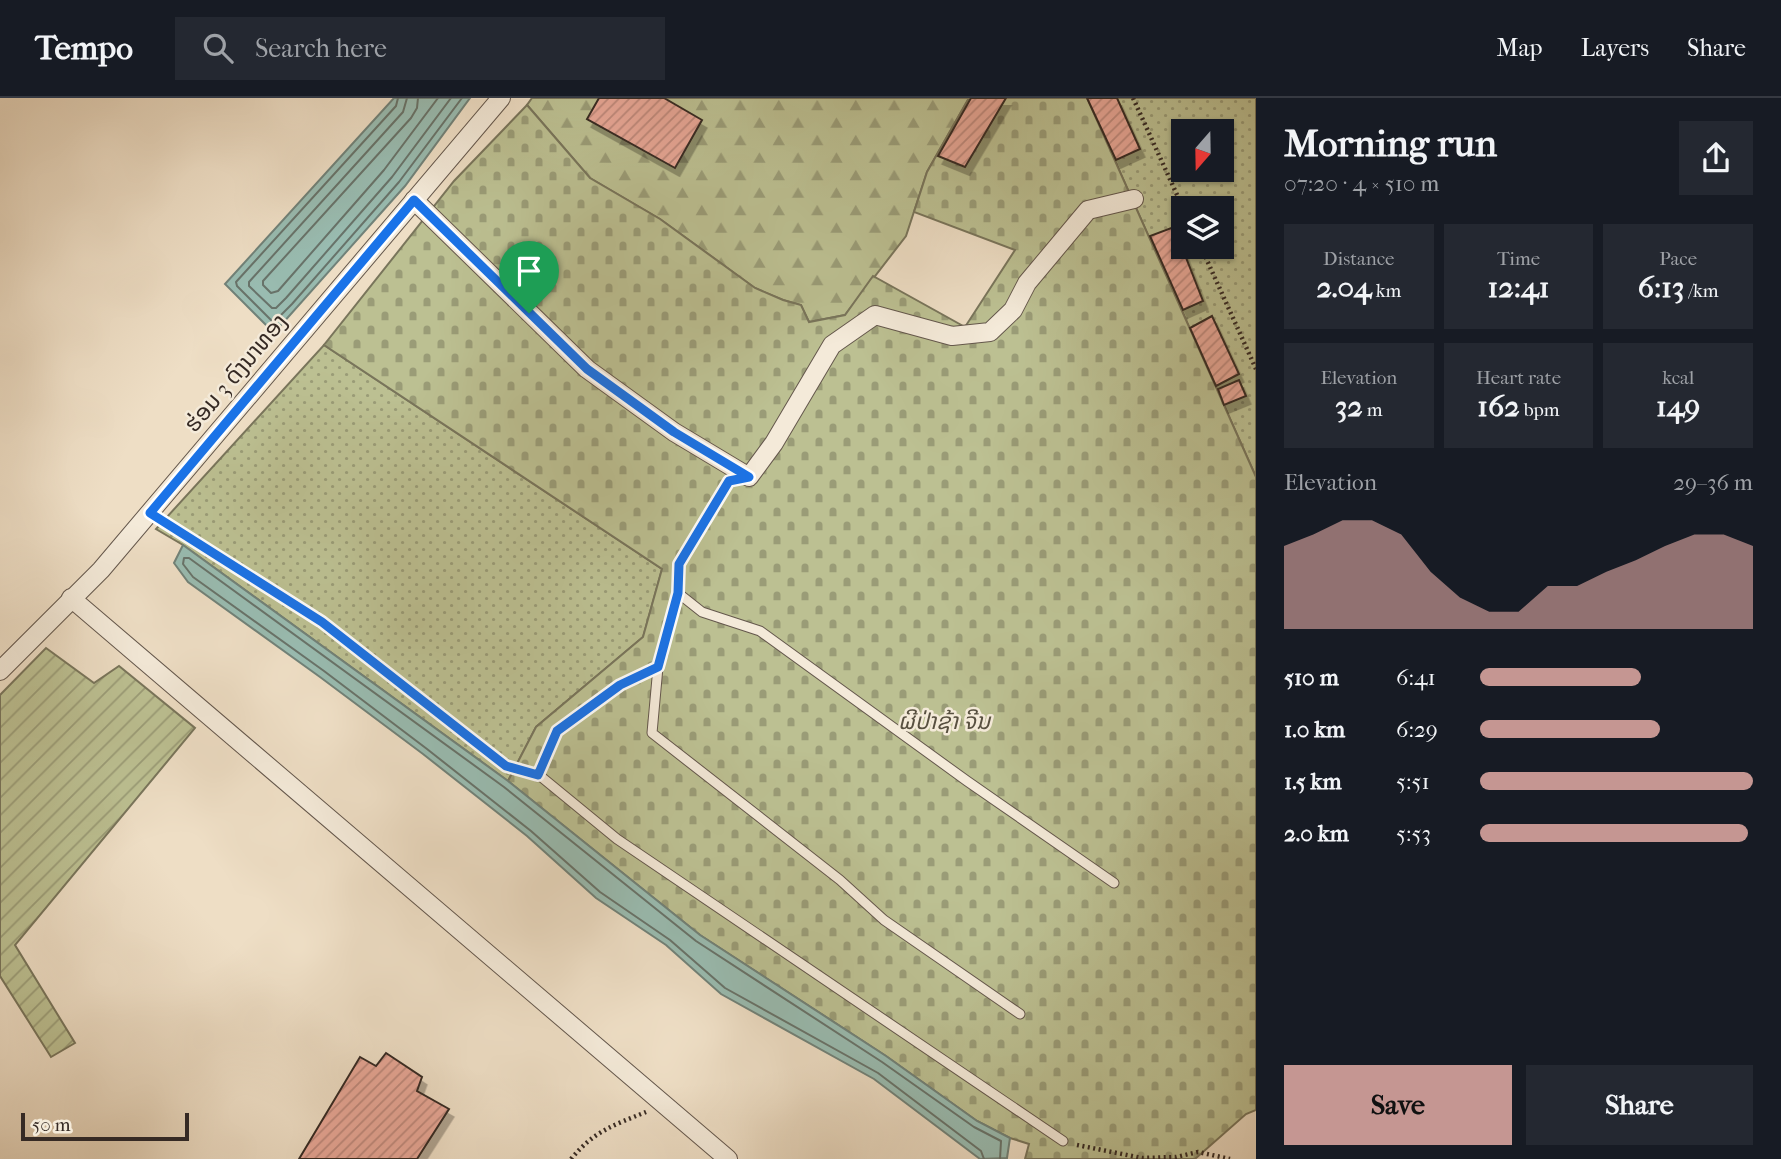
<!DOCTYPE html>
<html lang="en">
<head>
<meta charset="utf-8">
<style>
  body { margin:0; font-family:"IM FELL French Canon","Noto Sans Lao",serif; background:#242831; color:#f1f3f6; height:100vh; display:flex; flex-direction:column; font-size:26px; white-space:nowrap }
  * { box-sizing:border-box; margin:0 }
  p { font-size:23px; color:#9ea1a6 }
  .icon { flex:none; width:38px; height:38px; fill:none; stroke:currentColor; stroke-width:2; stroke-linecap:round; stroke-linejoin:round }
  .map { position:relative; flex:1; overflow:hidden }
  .side { display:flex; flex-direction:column; background:#171b24; width:525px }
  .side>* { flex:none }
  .needle { width:46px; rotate:200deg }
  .controls { position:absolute; left:1171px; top:21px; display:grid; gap:14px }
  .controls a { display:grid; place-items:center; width:63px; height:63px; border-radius:0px; background:#171b24; box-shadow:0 2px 5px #0004; font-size:35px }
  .scale { position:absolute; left:21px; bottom:18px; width:168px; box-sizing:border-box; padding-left:7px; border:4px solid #362a24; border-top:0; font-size:19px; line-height:24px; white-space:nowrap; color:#362a24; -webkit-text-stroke:5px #f4ead9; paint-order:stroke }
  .pin { position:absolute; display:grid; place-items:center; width:60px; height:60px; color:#fff; margin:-72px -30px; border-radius:50% 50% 50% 0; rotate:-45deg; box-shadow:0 0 7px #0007 }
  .pin .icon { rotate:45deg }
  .round { display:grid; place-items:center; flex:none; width:74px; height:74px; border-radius:0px; background:#242831 }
  .summary { display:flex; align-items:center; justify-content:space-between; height:119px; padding:0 28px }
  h1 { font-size:38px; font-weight:700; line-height:52px }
  .figures { display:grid; grid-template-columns:repeat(3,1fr); gap:10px; height:119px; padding:7px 28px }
  .figures div { display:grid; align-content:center; border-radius:0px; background:#242831; text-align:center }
  .figures b { font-size:30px; font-weight:700 }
  .figures small { font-size:19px; font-weight:400 }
  .figures p { font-size:19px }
  .chart { height:196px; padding:14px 28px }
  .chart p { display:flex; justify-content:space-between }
  .chart svg { width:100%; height:126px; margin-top:7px; fill:#c59692; opacity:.7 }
  .action { display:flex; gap:14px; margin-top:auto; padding:14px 28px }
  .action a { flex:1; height:80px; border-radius:0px; background:#c59692; color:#111; font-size:28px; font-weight:700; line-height:80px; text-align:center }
  .action a+a { background:#242831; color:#f1f3f6 }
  ul { padding:0 28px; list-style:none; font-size:23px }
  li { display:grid; grid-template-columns:112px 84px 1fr; align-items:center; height:52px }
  li i { height:18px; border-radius:9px; background:#c59692 }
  header { display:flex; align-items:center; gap:42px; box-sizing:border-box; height:98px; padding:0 35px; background:#171b24; border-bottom:2px solid #363941 }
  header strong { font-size:33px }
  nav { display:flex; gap:38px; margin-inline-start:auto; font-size:24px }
  .search { width:490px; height:63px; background:#242831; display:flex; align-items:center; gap:18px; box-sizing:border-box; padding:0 24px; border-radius:0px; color:#9ea1a6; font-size:26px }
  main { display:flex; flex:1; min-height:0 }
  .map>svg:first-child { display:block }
  .grass { fill:url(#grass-dots); stroke:#79755b; stroke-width:2; fill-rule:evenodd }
  .forest { fill:url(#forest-firs); stroke:#79755b; stroke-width:2 }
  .cemetery { fill:url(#cemetery-stones); stroke:#79755b; stroke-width:2 }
  .garden { fill:url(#garden-furrows); stroke:#79755b; stroke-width:2 }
  .water { fill:#99bcb1; stroke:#718279; stroke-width:2 }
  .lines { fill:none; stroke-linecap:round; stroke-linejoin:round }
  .shore { stroke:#68736a; stroke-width:2 }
  .building { fill:url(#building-hatch); stroke:#362a24; stroke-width:2; filter:url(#shadow) }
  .lane-casing { stroke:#64574c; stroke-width:11 }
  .street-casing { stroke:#64574c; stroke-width:20 }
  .path { stroke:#362a24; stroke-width:4.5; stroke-dasharray:2 3.5; stroke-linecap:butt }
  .lane { stroke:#f4ead9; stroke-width:9 }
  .street { stroke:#f4ead9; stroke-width:18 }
  .route-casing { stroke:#fff; stroke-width:14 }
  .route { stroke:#1a73e8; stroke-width:9 }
  .labels { text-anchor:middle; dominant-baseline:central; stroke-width:5; stroke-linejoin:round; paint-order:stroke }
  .street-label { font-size:23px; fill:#362a24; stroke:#f4ead9 }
  .park-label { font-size:23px; font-style:italic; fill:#585040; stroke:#f4ead9 }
</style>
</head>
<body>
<header>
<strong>Tempo</strong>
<div class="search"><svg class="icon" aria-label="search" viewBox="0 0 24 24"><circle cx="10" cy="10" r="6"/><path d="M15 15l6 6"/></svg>Search here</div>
<nav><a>Map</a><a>Layers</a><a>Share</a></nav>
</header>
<main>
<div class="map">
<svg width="1256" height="1061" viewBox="0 0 1256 1061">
  <defs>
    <pattern id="grass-dots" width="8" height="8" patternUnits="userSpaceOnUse" patternTransform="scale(1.75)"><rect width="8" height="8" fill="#bcc092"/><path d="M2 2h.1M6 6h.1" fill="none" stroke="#9a9c77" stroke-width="1.8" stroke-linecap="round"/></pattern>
    <pattern id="forest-firs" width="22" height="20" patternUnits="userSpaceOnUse" patternTransform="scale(1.75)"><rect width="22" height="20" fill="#bcc092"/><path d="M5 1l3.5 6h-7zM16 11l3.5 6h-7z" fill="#9a9c77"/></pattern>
    <pattern id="cemetery-stones" width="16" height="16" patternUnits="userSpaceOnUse" patternTransform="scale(1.75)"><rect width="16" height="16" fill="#bcc092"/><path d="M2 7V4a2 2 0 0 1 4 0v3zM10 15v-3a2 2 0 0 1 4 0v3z" fill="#9a9c77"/></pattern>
    <pattern id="garden-furrows" width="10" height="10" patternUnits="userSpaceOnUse" patternTransform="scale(1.75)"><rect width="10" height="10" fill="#bcc092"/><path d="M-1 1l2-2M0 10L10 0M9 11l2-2" fill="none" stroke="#9a9c77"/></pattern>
    <pattern id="building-hatch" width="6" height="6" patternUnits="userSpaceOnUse" patternTransform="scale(1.75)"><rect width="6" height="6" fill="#e8a797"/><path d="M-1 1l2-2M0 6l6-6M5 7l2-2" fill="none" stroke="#bd887b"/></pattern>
    <filter id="shadow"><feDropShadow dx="4.5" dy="8" stdDeviation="0" flood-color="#0004"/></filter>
  </defs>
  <rect width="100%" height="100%" fill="#eedec5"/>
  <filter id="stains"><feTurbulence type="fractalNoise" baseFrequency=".00286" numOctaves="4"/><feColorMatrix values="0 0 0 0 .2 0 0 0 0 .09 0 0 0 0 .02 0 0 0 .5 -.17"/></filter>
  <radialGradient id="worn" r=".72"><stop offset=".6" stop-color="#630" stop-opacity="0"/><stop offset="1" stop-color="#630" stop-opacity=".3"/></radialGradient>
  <g class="grass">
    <path d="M1087,0H1256V379ZM1183,33H1222V72H1183ZM1183,110H1222V149H1183Z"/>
    <path d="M324,247L662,471L643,539L536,629L508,683L183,447L156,431Z"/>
  </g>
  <path class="forest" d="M532,0H969L927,74L906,138L845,217L809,224L801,207L783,202L755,190L660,121L590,80L527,7Z"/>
  <path class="cemetery" d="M969,0H1087L1256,379V1012L1246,1016L1195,1061H1025L1029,1046L1010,1040L977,1023L886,958L700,837L508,683L536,629L643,539L662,471L324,247L454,83L527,7L590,80L660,121L755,190L783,202L801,207L809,224L845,217L873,178L965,229L1015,152L914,114L927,74Z"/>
  <path class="garden" d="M46,550L94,585L119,568L195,630L15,847L75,945L51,959L0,878V597Z"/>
  <g class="water">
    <path d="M394,0H470L405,88L274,235L225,186Z"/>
    <path d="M183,447L508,683L700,837L886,958L977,1023L1010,1040L1007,1060L980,1061L874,981L721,896L666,847L596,800L527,738L423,656L320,579L188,484L174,465Z"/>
  </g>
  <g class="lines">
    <g class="shore">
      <path d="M398,0L396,8L236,184L237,188L272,223L276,222L292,206L399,84L462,0"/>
      <path d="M407,0L403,14L249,184V188L272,210H276L286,200L392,79L451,0"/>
      <path d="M418,0L417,10L411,20L263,183V187L271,195L278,193L384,72L438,0"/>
      <path d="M984,1061L981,1053L878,975L725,890L670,842L600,794L531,733L427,651L324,573L193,479L183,466L184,460H189L504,689L696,843L882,964L974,1029L1001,1043L1000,1061"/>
    </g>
  </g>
  <g class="building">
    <path d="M599,0H664L702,22L675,70L587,21Z"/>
    <path d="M971,0H1006L965,69L938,58Z"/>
    <path d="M1087,0H1117L1140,51L1116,62Z"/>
    <path d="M1174,129L1203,203L1183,212L1150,138Z"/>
    <path d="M1212,218L1239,276L1216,288L1190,230Z"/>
    <path d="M1239,282L1246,298L1224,307L1218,291Z"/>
    <path d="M386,955L422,979L417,993L449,1011L417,1061H299L360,959L376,968Z"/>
  </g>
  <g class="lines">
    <defs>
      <g id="lane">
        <path d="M748,379L729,383L679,466L678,495L702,514L760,533L967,683L1114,785"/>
        <path d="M150,415L322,524L506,668L539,677L617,741L1063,1043"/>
        <path d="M678,495L658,569L652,635L840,782L884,822L1020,916"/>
        <path d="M539,677L557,633L620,587L658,569"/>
      </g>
      <g id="street">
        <path d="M414,102L587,271L674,334L749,379L774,345L832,247L875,217L952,238L990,234L1013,212L1027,185L1088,112L1134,101"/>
        <path d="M71,500L728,1061"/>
        <path d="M0,573L101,472L501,0"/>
      </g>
    </defs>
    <use href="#lane" class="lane-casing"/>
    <use href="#street" class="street-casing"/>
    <g class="path">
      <path d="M1133,0L1183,110"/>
      <path d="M1201,149L1256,271"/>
      <path d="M1077,1047L1142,1060L1176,1059L1198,1054L1230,1061"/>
      <path d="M571,1061C594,1033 614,1027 646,1014"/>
    </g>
    <use href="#lane" class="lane"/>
    <use href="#street" class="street"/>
  </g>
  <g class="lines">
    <defs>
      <path id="route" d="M414,102L587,271L674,334L749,379L729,383L679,466L678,495L658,569L620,587L557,633L538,677L506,668L322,524L150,415Z"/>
    </defs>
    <use href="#route" class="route-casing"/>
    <use href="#route" class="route"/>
  </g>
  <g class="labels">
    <g class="street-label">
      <text transform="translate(236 275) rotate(-50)">ຮ່ອມ 3 ດົງນາທອງ</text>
    </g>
    <g class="park-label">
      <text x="944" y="623">ຜີປ່າຊ້າ ຈີນ</text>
    </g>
  </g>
  <rect width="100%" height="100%" filter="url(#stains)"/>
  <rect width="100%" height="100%" fill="url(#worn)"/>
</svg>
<div class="controls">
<a><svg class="needle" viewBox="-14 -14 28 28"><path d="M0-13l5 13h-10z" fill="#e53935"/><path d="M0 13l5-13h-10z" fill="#9ea1a6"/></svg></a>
<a><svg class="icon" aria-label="layers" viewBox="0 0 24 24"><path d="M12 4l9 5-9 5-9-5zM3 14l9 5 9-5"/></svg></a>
</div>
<div class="scale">50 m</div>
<div class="pin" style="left:529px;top:215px;background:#1e9e55"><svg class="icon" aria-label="arrive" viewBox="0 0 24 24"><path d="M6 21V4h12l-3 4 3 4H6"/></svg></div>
</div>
<section class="side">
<div class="summary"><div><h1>Morning run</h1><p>07:20 · 4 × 510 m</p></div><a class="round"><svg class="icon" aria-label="share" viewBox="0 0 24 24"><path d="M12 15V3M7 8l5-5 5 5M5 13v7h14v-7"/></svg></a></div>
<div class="figures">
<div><p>Distance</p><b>2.04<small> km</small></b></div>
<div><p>Time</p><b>12:41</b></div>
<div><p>Pace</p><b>6:13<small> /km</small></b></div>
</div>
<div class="figures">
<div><p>Elevation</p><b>32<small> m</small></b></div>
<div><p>Heart rate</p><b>162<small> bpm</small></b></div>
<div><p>kcal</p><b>149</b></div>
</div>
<div class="chart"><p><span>Elevation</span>29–36 m</p>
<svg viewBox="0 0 160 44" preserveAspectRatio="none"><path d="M0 44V15L10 11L20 6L30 6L40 11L50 24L60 33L70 38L80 38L90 29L100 29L110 24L120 20L130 15L140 11L150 11L160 15V44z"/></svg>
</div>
<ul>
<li><b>510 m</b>6:41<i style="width:59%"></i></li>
<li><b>1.0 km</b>6:29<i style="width:66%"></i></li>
<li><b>1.5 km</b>5:51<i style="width:100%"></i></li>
<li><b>2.0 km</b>5:53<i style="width:98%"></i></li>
</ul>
<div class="action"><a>Save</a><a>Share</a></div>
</section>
</main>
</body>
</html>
